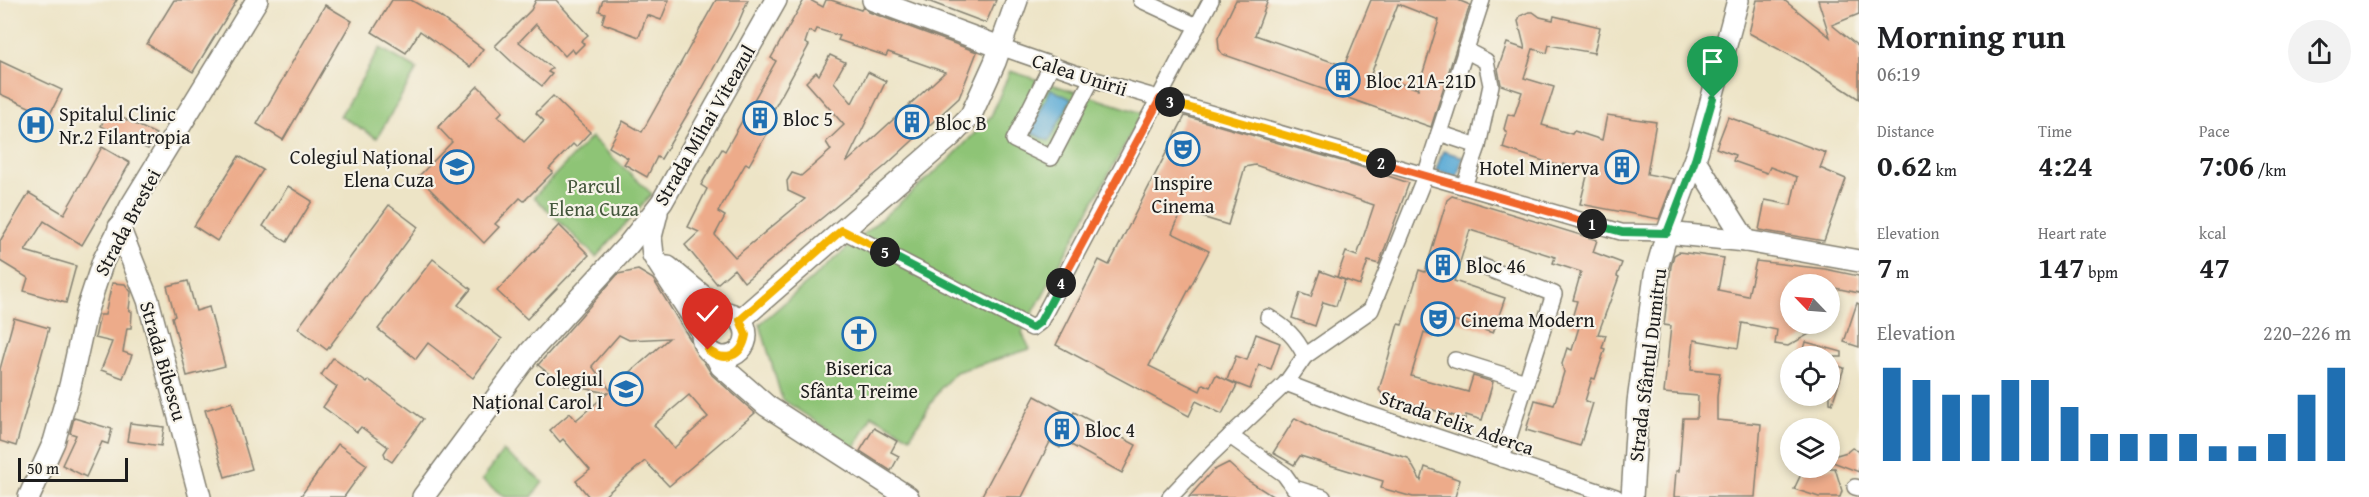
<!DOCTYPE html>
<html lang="en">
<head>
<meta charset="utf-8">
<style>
  body { margin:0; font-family:"Gentium Book Plus",serif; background:#f2f2f2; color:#202124; height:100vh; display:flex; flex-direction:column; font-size:22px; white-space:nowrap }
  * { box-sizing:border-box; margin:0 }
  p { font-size:20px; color:#757577 }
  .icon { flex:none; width:33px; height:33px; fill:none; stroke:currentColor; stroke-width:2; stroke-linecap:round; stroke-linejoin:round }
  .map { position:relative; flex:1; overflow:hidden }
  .drawer { display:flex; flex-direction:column; background:#fff; width:510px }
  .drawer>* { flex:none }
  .needle { width:39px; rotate:295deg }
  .buttons { position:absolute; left:1780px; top:274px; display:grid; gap:12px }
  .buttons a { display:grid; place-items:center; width:60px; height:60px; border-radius:50%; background:#fff; box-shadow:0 3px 9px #0003; font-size:30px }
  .scale { position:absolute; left:18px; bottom:15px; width:110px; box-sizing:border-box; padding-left:6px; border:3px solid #1c1c1c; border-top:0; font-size:16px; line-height:21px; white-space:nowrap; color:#1c1c1c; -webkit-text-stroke:4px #f7f3e8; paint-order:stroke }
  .pin { position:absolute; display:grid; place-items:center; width:51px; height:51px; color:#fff; margin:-62px -26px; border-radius:50% 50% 50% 0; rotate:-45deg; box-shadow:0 0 6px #0007 }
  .pin .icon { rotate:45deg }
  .km { position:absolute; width:30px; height:30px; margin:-15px; border-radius:50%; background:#222; color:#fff; font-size:16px; line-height:30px; text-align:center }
  .round { display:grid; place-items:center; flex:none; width:63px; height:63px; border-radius:32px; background:#f2f2f2 }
  .summary { display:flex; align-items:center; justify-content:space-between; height:102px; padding:0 18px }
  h1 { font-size:33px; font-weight:700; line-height:45px }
  .stats { display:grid; grid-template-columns:repeat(3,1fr); gap:9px; height:102px; padding:6px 18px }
  .stats div { display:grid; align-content:center }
  .stats b { font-size:30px; font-weight:700 }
  .stats small { font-size:16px; font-weight:400 }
  .stats p { font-size:16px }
  .chart { height:168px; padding:12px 18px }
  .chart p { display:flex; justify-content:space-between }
  .chart svg { width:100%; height:108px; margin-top:6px; stroke:#1f6fb2; stroke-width:6 }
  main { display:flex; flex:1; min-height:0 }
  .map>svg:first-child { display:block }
  .green { fill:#8ec476; stroke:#557049; stroke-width:1.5 }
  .water { fill:#5cabd6; stroke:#3c6479; stroke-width:1.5 }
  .building { fill:#edab8a; fill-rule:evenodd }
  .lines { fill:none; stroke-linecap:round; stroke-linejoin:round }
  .street-casing { stroke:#848071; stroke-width:18 }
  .secondary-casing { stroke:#848071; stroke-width:24 }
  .street { stroke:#fff; stroke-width:15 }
  .secondary { stroke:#fff; stroke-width:21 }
  .split-1-casing { stroke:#fff; stroke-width:12 }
  .split-2-casing { stroke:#fff; stroke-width:12 }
  .split-3-casing { stroke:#fff; stroke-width:12 }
  .split-4-casing { stroke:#fff; stroke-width:12 }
  .split-5-casing { stroke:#fff; stroke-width:12 }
  .split-6-casing { stroke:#fff; stroke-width:12 }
  .split-1 { stroke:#22a559; stroke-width:8 }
  .split-2 { stroke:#f0652b; stroke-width:8 }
  .split-3 { stroke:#f5b400; stroke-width:8 }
  .split-4 { stroke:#f0652b; stroke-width:8 }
  .split-5 { stroke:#22a559; stroke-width:8 }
  .split-6 { stroke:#f5b400; stroke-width:8 }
  .labels { text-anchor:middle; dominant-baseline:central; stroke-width:4.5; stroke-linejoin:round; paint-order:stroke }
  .street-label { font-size:20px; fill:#1c1c1c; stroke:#f7f3e8 }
  .poi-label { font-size:20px; fill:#1c1c1c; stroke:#f7f3e8; text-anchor:start }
  .park-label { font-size:20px; fill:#44573c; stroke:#f7f3e8 }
</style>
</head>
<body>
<main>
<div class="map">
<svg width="1859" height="497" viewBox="0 0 1859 497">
  <rect width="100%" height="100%" fill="#f7f3e8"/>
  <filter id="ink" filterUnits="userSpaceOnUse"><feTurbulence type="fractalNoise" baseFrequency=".0167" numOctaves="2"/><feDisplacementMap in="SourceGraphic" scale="12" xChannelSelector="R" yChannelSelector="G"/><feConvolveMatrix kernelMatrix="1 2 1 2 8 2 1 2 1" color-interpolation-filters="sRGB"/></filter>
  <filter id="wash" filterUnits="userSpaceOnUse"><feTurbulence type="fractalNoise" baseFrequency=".008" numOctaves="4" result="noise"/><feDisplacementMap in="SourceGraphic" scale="24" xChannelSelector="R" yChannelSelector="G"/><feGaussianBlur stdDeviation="1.35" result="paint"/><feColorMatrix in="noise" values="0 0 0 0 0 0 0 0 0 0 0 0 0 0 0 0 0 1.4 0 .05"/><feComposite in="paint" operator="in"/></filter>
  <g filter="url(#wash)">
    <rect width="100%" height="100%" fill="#ede4c6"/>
    <g class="green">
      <path d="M380,48L417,69L377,138L340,116Z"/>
      <path d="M1010,71L1142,113L1022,333L1030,349L956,372L940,389L910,437L872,415L855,448L782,399L760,324L951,158L991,116Z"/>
      <path d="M591,137L652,194L596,257L534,197Z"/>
      <path d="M503,451L543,482L532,497H505L482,480Z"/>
    </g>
    <g class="water">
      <path d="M1051,89L1071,99L1049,141L1030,132Z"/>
      <path d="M1443,151L1463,157L1457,177L1436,170Z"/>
    </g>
    <g id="blocks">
      <g class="building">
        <path d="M174,0H237L193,72L147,44Z"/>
        <path d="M392,0H411L439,16L483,49L470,67L420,31L406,53L372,32Z"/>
        <path d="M536,0H556L588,35L581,41L584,44L575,53L572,49L565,56L536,24L519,42L552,68L548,72L552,74L542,86L512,62L495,46L531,10Z"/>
        <path d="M603,0H669L661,20L647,15L639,37L602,23L605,13L599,11Z"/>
        <path d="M716,0H748L737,26L697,98L661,159L657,157L647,177L624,164L628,158L609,147L623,121L642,132Z"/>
        <path d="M804,0H810L823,7L826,0H831L861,10L863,7L869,12L977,52L959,98L884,167L744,282L734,269L717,284L685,245L699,232L688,227L707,189L701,185L722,149L725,151L776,61L771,58ZM817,29L840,36L838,40L886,56L888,52L945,72L846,163L886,81L868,72L852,103L834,82L845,62L830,55L819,75L816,72L806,82L844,125L826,142L831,150L801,176L792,173L787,181L788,191L805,199L735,257L715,235L725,216L718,212L746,163L749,165L773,123L768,120L809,45L805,43L809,31L815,33Z"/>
        <path d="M925,0H996L986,23Z"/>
        <path d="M1236,0H1268L1255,35L1344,66L1371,0H1458L1470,5L1431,127L1222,54L1219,49L1218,38ZM1398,4L1439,20L1418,89L1371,74Z"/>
        <path d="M1757,0H1784L1830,37L1818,0H1859V14L1832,25L1859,47V99L1804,63L1749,33Z"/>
        <path d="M325,5L352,21L283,140L257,124Z"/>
        <path d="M1529,12H1533L1540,17L1553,20L1554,16L1600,27L1594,53L1549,45L1547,53L1533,49L1524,78L1554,87L1542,125L1572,134L1574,131L1602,140L1607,115L1656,122L1647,174L1674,179L1659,219L1580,204L1588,172L1563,164L1562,167L1503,148L1507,134L1504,129L1508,114L1514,116L1522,92L1501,85L1498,69L1507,43L1525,49L1518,21L1520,16Z"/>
        <path d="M0,61L62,90L49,116L0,94Z"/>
        <path d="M478,86L503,111L498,116L524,142L544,121L536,113L553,96L590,132L576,147L573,144L549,169L553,172L524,201L520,198L495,224L499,227L484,243L418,177L452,142L438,127Z"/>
        <path d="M108,111L156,134L148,149L101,126Z"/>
        <path d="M1185,116L1352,164L1409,183L1379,264L1368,261L1360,285L1337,277L1346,252L1357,256L1374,205L1255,165L1245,167L1228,225L1182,211L1172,233L1209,251L1149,366L1200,391L1203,384L1210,387L1216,375L1237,385L1222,414L1196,401L1189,416L1056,345L1099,260L1109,265Z"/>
        <path d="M1728,117L1826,153L1820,168L1846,179L1824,241L1759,230L1765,200L1791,205L1797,177L1770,167L1767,173L1733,161L1735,155L1716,148Z"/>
        <path d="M102,147L130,163L82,245L44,221L25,251L76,266L66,303L24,291L28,278L0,261V241L29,193L64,214Z"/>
        <path d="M239,156L263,170L217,241L194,226Z"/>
        <path d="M288,186L312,201L287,242L263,226Z"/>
        <path d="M1452,196L1597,240L1593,252L1622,263L1617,276L1619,277L1598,334L1606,335L1602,348L1605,349L1595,379L1592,378L1585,401L1593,403L1580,446L1526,430L1535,400L1554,405L1564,372L1562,364L1567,348L1572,350L1579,327L1570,325L1577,301L1573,300L1581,272L1553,263L1555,257L1470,230L1454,281L1505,298L1493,333L1435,314L1429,334L1424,332L1411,376L1468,392L1473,376L1493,382L1482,420L1466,415L1465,419L1412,404L1384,396L1379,390L1398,324L1402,325L1419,270L1425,272L1447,200Z"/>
        <path d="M389,205L418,227L327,350L298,328Z"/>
        <path d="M559,225L589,255L527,319L497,291Z"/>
        <path d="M1679,252L1724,258L1718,290L1748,296L1756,261L1825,269L1859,276V293L1830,287V285H1791V324H1827L1788,346L1775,344L1777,330L1742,323L1738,348L1694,340L1691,370L1720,373L1717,397V420L1761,424L1755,497H1674L1676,471H1679L1683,418H1697L1698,396L1664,393L1671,326L1664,325L1671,266L1674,255Z"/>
        <path d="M433,259L471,289L458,305L502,339L473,378L428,343L416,359L378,329Z"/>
        <path d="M638,270L653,279L712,375L755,413L669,486L645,461L603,497H589L576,481L590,470L563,439L560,442L550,430L570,413L576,420L608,393L562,384L538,365L618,274ZM619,335L629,340L669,338L610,390L592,366ZM689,395L708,417L674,448L654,425Z"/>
        <path d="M1320,271L1345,280L1336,306L1323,302L1315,326L1292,318L1300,293L1311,297Z"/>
        <path d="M188,281L196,311L209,307L225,366L187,376L172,317L175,316L167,286Z"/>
        <path d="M112,283L125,284L131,292L129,310L132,312L131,328H127L123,352L132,355L123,378L101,370L112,342L95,338L100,315H105Z"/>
        <path d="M1857,303L1859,304V347L1844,342Z"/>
        <path d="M14,318L49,328L16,446L0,441V369Z"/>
        <path d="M1256,334L1280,343L1271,369L1259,365L1250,389L1227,380L1236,356L1247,360Z"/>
        <path d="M1806,342L1842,352V357H1802Z"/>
        <path d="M333,358L367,383L369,380L423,419L392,462L386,458L384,453L388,447L361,427L357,432L323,407L337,387L321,375Z"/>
        <path d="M1830,363L1844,368L1832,404L1830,403Z"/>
        <path d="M1035,396L1072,416L1074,412L1136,445L1122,473L1064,441L1060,448L1050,442L1022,497H981Z"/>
        <path d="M232,402L252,469L225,477L205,410Z"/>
        <path d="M74,418L112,429L108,444L102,442L86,477L62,465L76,435L70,433Z"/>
        <path d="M1295,418L1322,432L1408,458L1421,481L1425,467L1460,480L1455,497H1413L1381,488L1383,481L1300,456L1294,465L1273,453Z"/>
        <path d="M130,423L164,427L161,446L127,441Z"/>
        <path d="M874,428L897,441L891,452L899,456L891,471L860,451Z"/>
        <path d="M338,444L367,465L344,497H300Z"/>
        <path d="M1852,448L1859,450V472L1830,461V457L1847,452Z"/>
        <path d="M1228,463L1247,480L1274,497H1189L1212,471Z"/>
        <path d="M1804,468H1835L1842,491L1840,497H1819L1794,489Z"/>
      </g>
    </g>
  </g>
  <g filter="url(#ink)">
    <use href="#blocks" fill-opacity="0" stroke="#848071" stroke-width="1.5"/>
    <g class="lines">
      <defs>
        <g id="street">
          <path d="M1141,0L1197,26"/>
          <path d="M1000,47L1092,79L1621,232L1667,233"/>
          <path d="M1051,66L1014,140L1051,158L1092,79"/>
          <path d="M1439,133L1478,146"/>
          <path d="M1464,186L1478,146L1491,85L1486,61L1465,50"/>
          <path d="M842,230L1032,328L1040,322L1211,0"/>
          <path d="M1481,266L1554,294L1502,459"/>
          <path d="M1305,356L1371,310L1425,176L1482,0"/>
          <path d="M1455,360L1526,382"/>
          <path d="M1286,383L1354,409L1616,497"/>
          <path d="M1230,436L1284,474L1294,488L1323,497"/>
          <path d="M1855,487L1859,488"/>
          <path d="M1170,497L1206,459L1286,383L1305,356C1296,337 1286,328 1268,317"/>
        </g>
        <g id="secondary">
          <path d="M873,0L1000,47"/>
          <path d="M1695,160L1746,241"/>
          <path d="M657,213L651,237L653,255L702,331"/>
          <path d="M119,227L148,300L200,497"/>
          <path d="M1667,233L1746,241L1859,261"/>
          <path d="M668,267L723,313"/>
          <circle cx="724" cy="335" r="22"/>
          <path d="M740,320L951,136L971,115L995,62L1017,0"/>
          <path d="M716,356L721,366L767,406L908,497"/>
          <path d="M29,497L54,442L70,386L86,313L103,261L131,206L257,0"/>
          <path d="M423,497L531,351L628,245L662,202L776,0"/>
          <path d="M1632,497L1638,402L1655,275L1667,233L1698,150L1738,0"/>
        </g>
      </defs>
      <use href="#street" class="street-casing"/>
      <use href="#secondary" class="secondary-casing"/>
      <use href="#street" class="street"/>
      <use href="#secondary" class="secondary"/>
    </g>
  </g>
  <g class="lines" filter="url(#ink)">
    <defs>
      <path id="split-1" d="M1592,224L1622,232L1667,233L1695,160L1713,98"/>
      <path id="split-2" d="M1381,163L1592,224"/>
      <path id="split-3" d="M1170,102L1381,163"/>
      <path id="split-4" d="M1061,283L1160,99L1170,102"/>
      <path id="split-5" d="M885,252L1032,328L1040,322L1061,283"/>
      <path id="split-6" d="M708,350C725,363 742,357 746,335L740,320L842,230L885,252"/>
    </defs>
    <use href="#split-1" class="split-1-casing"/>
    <use href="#split-2" class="split-2-casing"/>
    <use href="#split-3" class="split-3-casing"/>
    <use href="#split-4" class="split-4-casing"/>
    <use href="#split-5" class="split-5-casing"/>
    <use href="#split-6" class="split-6-casing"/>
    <use href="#split-1" class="split-1"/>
    <use href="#split-2" class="split-2"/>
    <use href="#split-3" class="split-3"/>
    <use href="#split-4" class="split-4"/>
    <use href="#split-5" class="split-5"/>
    <use href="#split-6" class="split-6"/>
  </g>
  <defs>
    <symbol id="building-ring" viewBox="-11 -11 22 22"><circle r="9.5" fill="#f7f3e8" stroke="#1f6fb2" stroke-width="1.5"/><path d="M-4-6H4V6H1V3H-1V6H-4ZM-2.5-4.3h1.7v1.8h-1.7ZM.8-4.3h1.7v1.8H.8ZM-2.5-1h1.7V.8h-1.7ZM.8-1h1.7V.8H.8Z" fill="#1f6fb2"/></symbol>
    <symbol id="hospital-ring" viewBox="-11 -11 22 22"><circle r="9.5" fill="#f7f3e8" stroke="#1f6fb2" stroke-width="1.5"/><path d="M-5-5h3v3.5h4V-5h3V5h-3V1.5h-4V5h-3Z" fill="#1f6fb2"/></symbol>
    <symbol id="theatre-ring" viewBox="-11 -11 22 22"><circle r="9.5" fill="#f7f3e8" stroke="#1f6fb2" stroke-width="1.5"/><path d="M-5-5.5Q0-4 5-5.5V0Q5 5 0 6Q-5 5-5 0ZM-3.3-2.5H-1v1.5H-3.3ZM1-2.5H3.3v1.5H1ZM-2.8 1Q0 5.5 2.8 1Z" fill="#1f6fb2"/></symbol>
    <symbol id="school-ring" viewBox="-11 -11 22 22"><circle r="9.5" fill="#f7f3e8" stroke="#1f6fb2" stroke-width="1.5"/><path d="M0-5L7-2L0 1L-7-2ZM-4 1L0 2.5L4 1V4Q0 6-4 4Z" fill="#1f6fb2"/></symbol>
    <symbol id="church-ring" viewBox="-11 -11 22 22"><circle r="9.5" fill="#f7f3e8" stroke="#1f6fb2" stroke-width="1.5"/><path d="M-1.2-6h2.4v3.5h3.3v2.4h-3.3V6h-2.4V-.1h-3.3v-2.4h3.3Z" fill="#1f6fb2"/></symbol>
  </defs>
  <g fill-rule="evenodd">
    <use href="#building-ring" x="1324" y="61" width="38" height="38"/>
    <use href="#building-ring" x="741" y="99" width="38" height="38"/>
    <use href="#building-ring" x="893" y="103" width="38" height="38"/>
    <use href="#hospital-ring" x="17" y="106" width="38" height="38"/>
    <use href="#theatre-ring" x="1164" y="130" width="38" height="38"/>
    <use href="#school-ring" x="438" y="148" width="38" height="38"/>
    <use href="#building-ring" x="1603" y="148" width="38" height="38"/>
    <use href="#building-ring" x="1424" y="246" width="38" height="38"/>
    <use href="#theatre-ring" x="1419" y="300" width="38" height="38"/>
    <use href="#church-ring" x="840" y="315" width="38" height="38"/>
    <use href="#school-ring" x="607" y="370" width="38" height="38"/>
    <use href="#building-ring" x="1043" y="410" width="38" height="38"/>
  </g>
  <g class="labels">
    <g class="street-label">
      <text transform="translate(1080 74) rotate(18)">Calea Unirii</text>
      <text transform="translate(704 125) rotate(-60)">Strada Mihai Viteazul</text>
      <text transform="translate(127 222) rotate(-62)">Strada Brestei</text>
      <text transform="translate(164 361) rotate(74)">Strada Bibescu</text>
      <text transform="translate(1647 365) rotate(-83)">Strada Sfântul Dumitru</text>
      <text transform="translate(1457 422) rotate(19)">Strada Felix Aderca</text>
    </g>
    <g class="poi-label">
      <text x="1366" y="80">Bloc 21A-21D</text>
      <text x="59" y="113">Spitalul Clinic<tspan x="59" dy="23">Nr.2 Filantropia</tspan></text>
      <text x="783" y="118">Bloc 5</text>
      <text x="935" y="122">Bloc B</text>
      <text x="434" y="156" text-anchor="end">Colegiul Național<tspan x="434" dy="23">Elena Cuza</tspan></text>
      <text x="1599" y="167" text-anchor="end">Hotel Minerva</text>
      <text x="1183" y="182" text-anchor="middle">Inspire<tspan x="1183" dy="23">Cinema</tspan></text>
      <text x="1466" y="265">Bloc 46</text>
      <text x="1461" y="319">Cinema Modern</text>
      <text x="859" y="367" text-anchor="middle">Biserica<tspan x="859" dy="23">Sfânta Treime</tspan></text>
      <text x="603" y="378" text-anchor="end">Colegiul<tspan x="603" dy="23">Național Carol I</tspan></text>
      <text x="1085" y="429">Bloc 4</text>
    </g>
    <g class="park-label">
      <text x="594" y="185">Parcul<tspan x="594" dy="23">Elena Cuza</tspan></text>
    </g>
  </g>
</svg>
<div class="buttons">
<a><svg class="needle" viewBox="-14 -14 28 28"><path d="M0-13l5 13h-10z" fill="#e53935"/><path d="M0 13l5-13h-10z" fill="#757577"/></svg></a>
<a><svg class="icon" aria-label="locate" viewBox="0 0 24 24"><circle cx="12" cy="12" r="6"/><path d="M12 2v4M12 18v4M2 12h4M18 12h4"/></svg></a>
<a><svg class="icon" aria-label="layers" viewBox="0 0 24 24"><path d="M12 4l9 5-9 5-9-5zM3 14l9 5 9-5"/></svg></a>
</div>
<div class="scale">50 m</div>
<div class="pin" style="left:1713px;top:98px;background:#1e9e55"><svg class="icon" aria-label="arrive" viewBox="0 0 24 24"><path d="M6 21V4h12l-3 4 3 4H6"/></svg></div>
<div class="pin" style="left:708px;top:350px;background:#d93025"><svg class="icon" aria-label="check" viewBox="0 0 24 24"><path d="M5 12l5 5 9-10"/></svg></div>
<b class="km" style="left:1592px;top:224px">1</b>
<b class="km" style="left:1381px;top:163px">2</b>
<b class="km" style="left:1170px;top:102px">3</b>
<b class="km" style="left:1061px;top:283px">4</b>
<b class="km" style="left:885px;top:252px">5</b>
</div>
<section class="drawer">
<div class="summary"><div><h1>Morning run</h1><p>06:19</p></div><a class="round"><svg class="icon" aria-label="share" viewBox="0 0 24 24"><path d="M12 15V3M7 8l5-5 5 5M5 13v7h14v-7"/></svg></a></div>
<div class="stats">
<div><p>Distance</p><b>0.62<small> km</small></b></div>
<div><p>Time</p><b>4:24</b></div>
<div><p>Pace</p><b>7:06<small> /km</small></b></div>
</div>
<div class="stats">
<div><p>Elevation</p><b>7<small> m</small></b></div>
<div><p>Heart rate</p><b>147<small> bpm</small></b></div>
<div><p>kcal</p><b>47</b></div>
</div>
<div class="chart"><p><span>Elevation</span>220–226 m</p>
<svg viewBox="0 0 160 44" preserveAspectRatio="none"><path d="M5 44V6M15 44V11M25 44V17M35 44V17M45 44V11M55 44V11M65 44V22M75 44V33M85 44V33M95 44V33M105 44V33M115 44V38M125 44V38M135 44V33M145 44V17M155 44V6"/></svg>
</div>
</section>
</main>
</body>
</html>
